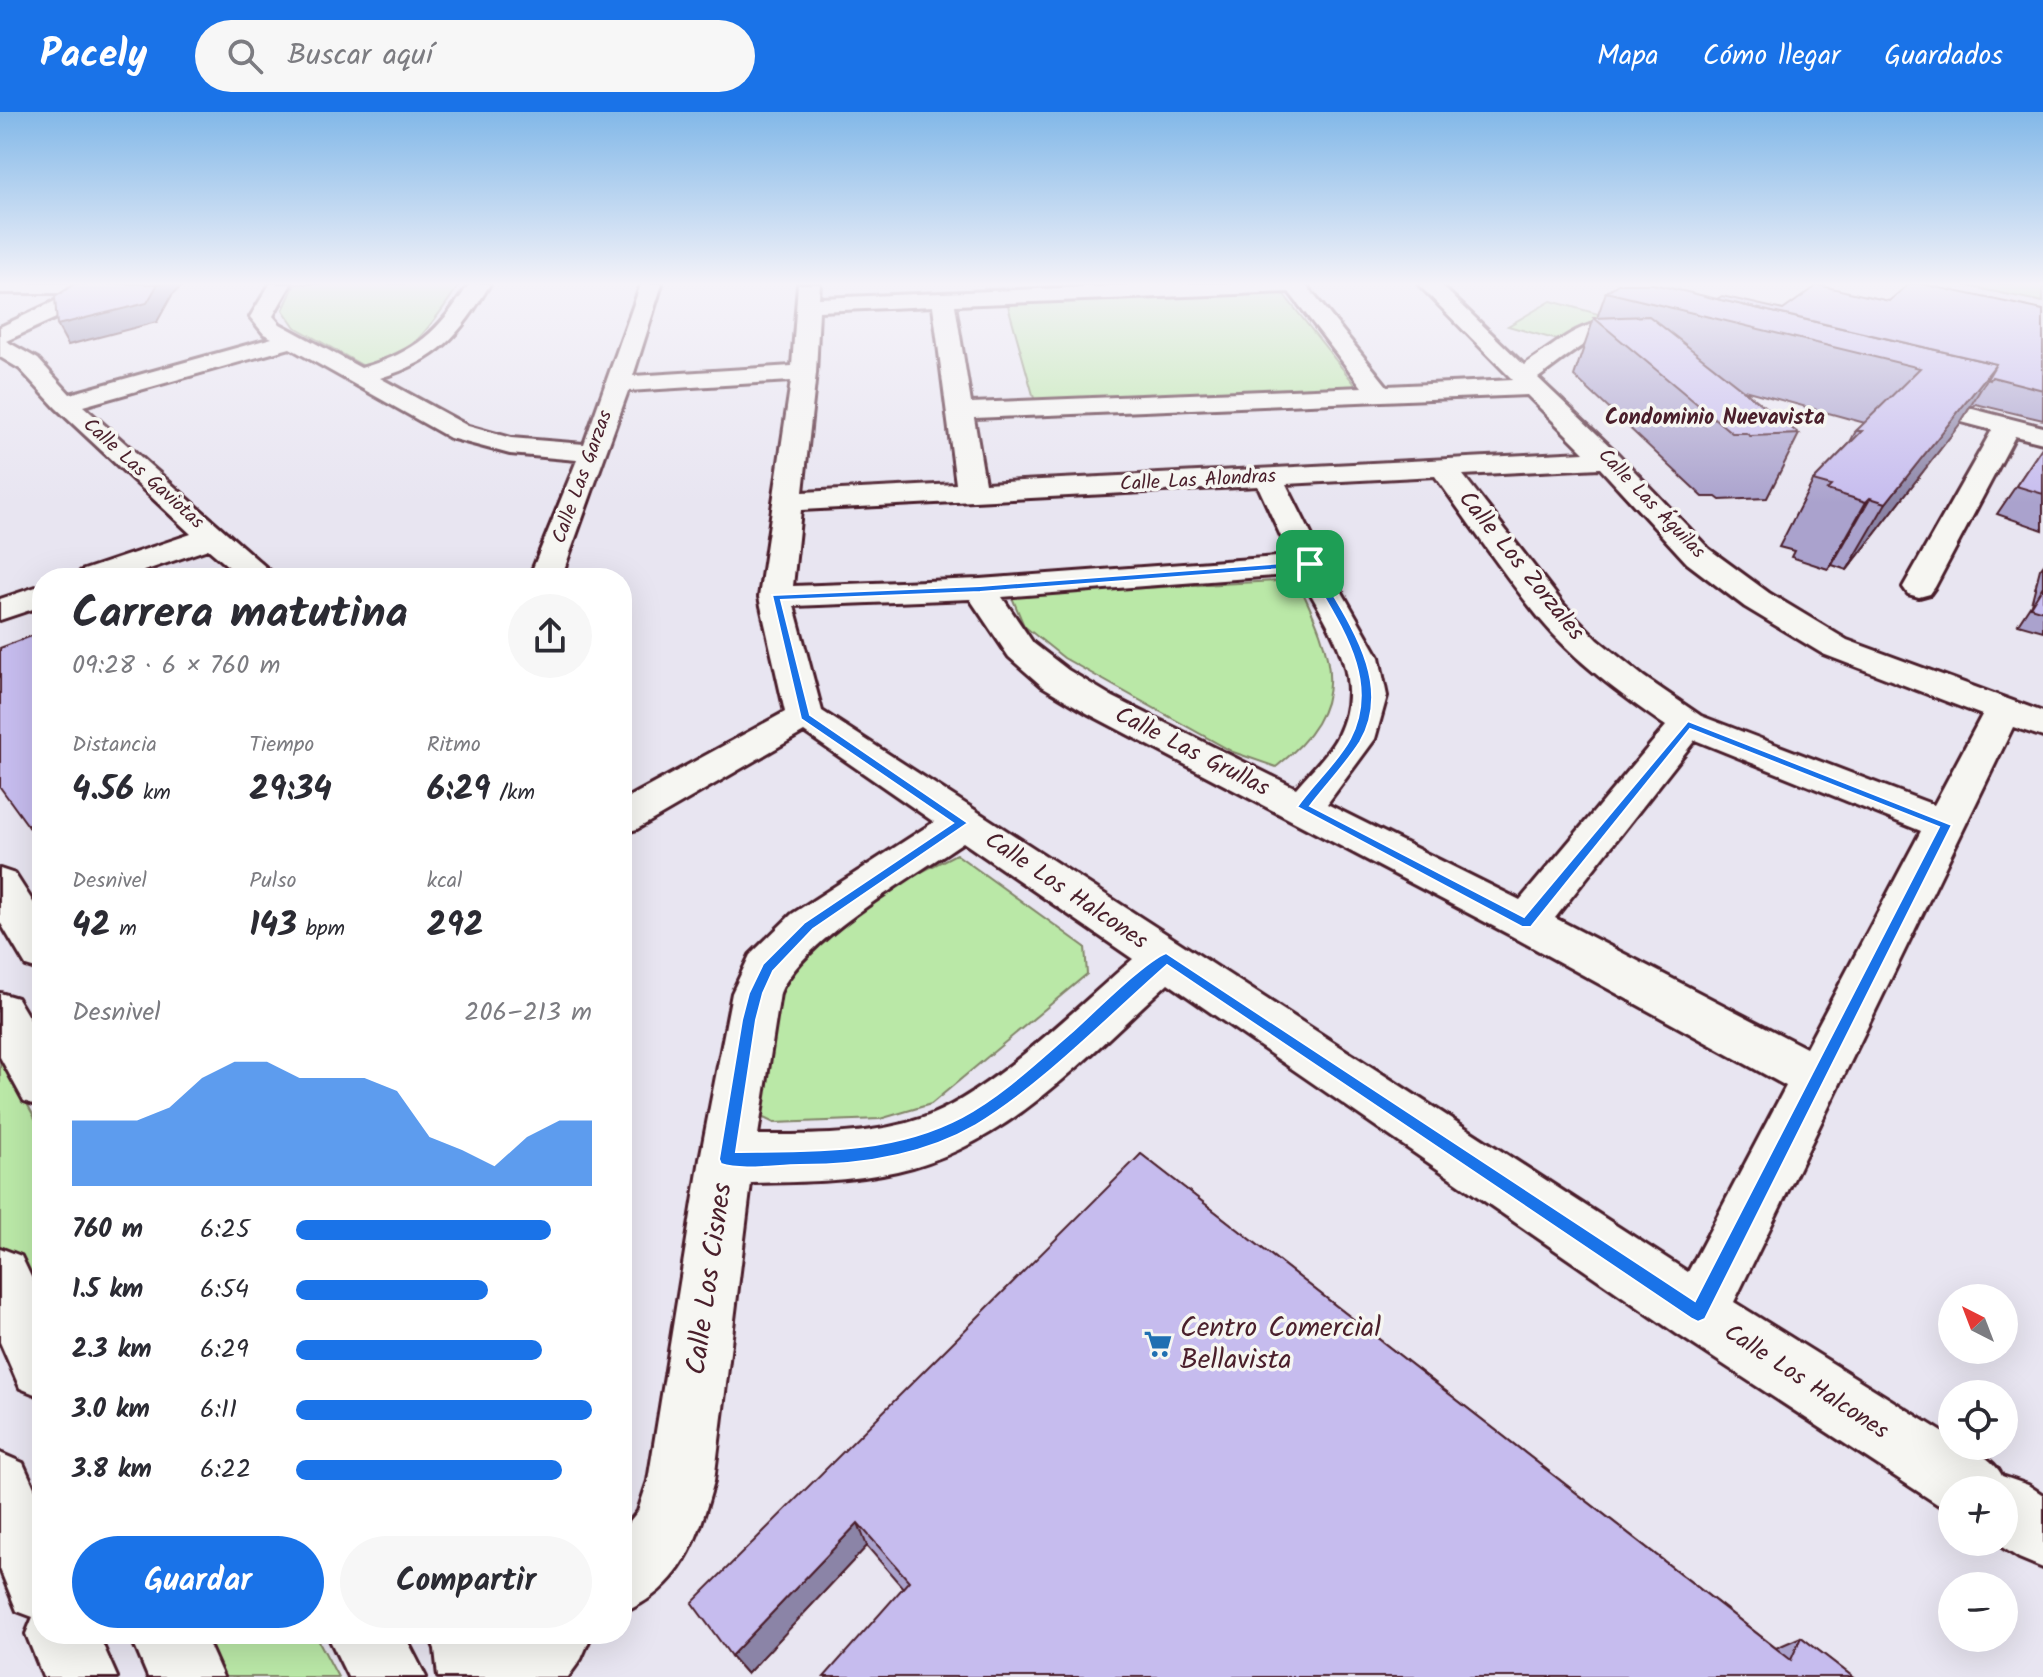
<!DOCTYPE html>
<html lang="es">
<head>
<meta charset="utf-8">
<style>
  body { margin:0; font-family:Kalam,sans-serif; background:#f7f7f7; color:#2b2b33; height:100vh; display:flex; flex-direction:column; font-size:30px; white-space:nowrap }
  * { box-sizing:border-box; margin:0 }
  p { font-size:26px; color:#7c7c81 }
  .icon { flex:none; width:44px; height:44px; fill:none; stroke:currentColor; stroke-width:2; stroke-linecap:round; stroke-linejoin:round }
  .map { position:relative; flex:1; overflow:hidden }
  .sheet { position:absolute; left:32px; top:456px; width:600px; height:1076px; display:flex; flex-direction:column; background:#fff; border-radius:32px; box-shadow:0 8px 32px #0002 }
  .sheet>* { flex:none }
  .needle { width:52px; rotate:318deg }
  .buttons { position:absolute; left:1938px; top:1172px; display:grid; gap:16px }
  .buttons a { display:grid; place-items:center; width:80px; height:80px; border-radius:50%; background:#fff; box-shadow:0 8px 32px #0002; font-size:40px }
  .pin { position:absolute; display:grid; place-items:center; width:68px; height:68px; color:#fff; margin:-34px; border-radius:16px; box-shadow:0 4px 12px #0006 }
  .round { display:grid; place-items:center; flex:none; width:84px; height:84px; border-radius:42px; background:#f7f7f7 }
  .summary { display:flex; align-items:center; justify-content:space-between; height:136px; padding:0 40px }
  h1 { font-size:44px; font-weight:700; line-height:60px }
  .metrics { display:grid; grid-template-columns:repeat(3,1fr); gap:12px; height:136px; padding:8px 40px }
  .metrics div { display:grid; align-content:center }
  .metrics b { font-size:34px; font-weight:700 }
  .metrics small { font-size:22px; font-weight:400 }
  .metrics p { font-size:22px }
  .chart { height:224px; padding:16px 40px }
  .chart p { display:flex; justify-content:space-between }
  .chart svg { width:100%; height:144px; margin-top:8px; fill:#1a73e8; opacity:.7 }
  .cta { display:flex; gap:16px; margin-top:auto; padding:16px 40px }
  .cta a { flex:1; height:92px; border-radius:48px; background:#1a73e8; color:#fff; font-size:32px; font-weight:700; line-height:92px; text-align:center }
  .cta a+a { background:#f7f7f7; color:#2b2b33 }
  ul { padding:0 40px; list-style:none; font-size:26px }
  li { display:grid; grid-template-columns:128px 96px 1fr; align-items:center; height:60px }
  li i { height:20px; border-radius:10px; background:#1a73e8 }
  header { display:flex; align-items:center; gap:48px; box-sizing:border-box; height:112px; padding:0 40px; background:#1a73e8; color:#fff }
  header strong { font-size:38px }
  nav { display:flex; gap:44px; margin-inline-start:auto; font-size:28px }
  .search { width:560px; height:72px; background:#f7f7f7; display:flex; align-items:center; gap:20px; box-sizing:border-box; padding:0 28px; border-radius:44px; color:#7c7c81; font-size:30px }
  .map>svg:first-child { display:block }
  .built { fill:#ded9f0 }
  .green { fill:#bae8a7; stroke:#828469; stroke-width:2 }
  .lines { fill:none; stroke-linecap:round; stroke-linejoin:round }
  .minor-casing { stroke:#4a1f2b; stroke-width:6 }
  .major-casing { stroke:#4a1f2b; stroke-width:6 }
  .minor { fill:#f6f6f2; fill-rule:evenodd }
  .major { fill:#f6f6f2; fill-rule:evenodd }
  .wall { fill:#aaa2cd; stroke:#4a1f2b; stroke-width:2 }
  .shaded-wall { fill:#8b84a7; stroke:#4a1f2b; stroke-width:2 }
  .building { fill:#c6bcee; stroke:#4a1f2b; stroke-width:2 }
  .route { fill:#1a73e8; stroke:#fff; stroke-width:2; fill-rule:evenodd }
  .labels { text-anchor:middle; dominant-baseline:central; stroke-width:7; stroke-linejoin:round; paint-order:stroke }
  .far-street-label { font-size:20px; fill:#4a1f2b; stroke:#f6f6f2 }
  .far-neighbourhood-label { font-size:22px; font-weight:bold; fill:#4a1f2b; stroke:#f6f6f2 }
  .street-label { font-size:24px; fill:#4a1f2b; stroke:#f6f6f2 }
  .near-street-label { font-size:28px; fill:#4a1f2b; stroke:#f6f6f2 }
  .near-poi-label { font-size:28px; fill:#4a1f2b; stroke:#f6f6f2; text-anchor:start }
</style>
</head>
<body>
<header>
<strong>Pacely</strong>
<div class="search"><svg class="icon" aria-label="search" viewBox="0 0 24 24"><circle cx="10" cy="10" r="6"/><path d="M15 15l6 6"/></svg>Buscar aquí</div>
<nav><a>Mapa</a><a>Cómo llegar</a><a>Guardados</a></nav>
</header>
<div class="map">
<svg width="2043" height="1565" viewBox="0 0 2043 1565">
  <rect width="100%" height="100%" fill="#e8e5f1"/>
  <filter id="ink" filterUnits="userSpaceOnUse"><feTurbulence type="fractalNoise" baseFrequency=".0125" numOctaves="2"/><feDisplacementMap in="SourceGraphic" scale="16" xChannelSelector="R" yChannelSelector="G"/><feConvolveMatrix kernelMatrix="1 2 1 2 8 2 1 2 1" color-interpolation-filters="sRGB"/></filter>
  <g filter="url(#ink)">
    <path class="built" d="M1928,172H2043V196Z"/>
    <g class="green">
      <path d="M295,172H460C430,214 419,237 369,257L295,215L283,198Z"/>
      <path d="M1958,172H2043V190Z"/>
      <path d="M1281,179L1357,275L1035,290L1007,190Z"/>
      <path d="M1551,189L1602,203L1561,229L1508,214Z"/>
      <path d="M1297,468C1334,545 1353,595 1276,655L1233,640L1064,546L1024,514L1011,483Z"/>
      <path d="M956,742L1085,835L1087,862L931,992L880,1007L774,1011L753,1001L781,865L825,818L900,771Z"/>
      <path d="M0,942L42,1019V1234L0,1144Z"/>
      <path d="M176,1522H315L338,1565H197Z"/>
    </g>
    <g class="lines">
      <defs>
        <g id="minor">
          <path d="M0,172H100L69,200L6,229L38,247L70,282L272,226L264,222L250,205L270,172H291L273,204L280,212L361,256C417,240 438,220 469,172H490C459,224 439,248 380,266L468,314L511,326L584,332L641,172H662L633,264L792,254L798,172H820L819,186L1159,172H1305L1387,274L1513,268L1418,172H1440L1524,253C1578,218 1586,200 1653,216L1656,221L1653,226C1637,230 1620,219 1602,223C1589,226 1552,256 1538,266L1617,341L1709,437L1769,481L1847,528L2043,600V625L2013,615L1734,1190L1952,1326V1334C1970,1334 1994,1347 2002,1364L2028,1373L2043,1383V1456L2019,1446L1994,1430H2004V1378H1952L1951,1401L1677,1222L1168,871C1086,945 1008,1034 897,1059C849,1070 800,1070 751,1071L714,1369C698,1428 682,1476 622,1501V1419L638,1399L648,1369L700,1047L732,881L750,843L792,802L934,710L804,620L637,717L622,721V689L785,600L759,485L791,269L628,279L561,466H529L577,348L510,342L450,326L290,236L83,294L278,466H242L208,437L123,466H76L81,459L191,422L56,296L20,257L0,245V215L53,190L66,181H0ZM1289,180L1362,275L971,291L955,193ZM933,194L956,372L803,380L816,261L819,199ZM1527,283L1584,340L985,371L974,306ZM1600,356L1687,451L1745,495L1823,542L1982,603L1934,693L1701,604L1644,565L1598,528L1564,493L1463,363ZM1435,364C1470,412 1503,462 1540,507C1576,550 1621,583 1666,614L1520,788L1327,692L1375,627L1387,584L1379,545L1326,452L1286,372ZM1258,374L1290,444L980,467L793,474L801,398ZM1300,462C1327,514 1367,563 1338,623C1329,642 1309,660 1296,676L1113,585L1068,558L1033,531L1002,485ZM970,487L1009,545L1042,574L1087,601L1510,823L1786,974L1688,1160L822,599L794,494ZM1695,628L1921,719L1806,936L1555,806ZM963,730L1133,847C1077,895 990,982 923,1006C871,1024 812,1023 758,1023L780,881C803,827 913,765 963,730Z"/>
          <path d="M1906,280L2043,315V331L2015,324L1935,475L1930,482L1919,485L1908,482L1903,475L1992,318L1897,293L1893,288L1897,283Z"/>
          <path d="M42,473V494L0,508V487Z"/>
          <path d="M511,1522H592L581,1547L568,1565H486L497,1539Z"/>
        </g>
        <g id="major">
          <path d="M0,757L15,762L42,804V859L26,854L0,810Z"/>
          <path d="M0,881L17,886L42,928V995L24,989L0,945Z"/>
          <path d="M0,1136L21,1144L42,1188V1285L20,1276L0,1230Z"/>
          <path d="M0,1341L23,1351L42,1393V1522H98L117,1565H43L26,1522L33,1505L17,1499L0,1457Z"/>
          <path d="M130,1522H204L223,1565H148Z"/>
          <path d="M327,1522H404L426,1565H348Z"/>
          <path d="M429,1522H503L512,1565H438L435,1537Z"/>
        </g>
      </defs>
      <use href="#minor" class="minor-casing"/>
      <use href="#major" class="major-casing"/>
      <use href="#minor" class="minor"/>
      <use href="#major" class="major"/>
    </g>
    <g class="wall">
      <path d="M1606,180L1717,187L1783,198L1889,189L2043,198V308L1976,292L1974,294H1971L1959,313L1847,458L1832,453L1828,457L1791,445L1794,439L1779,435L1813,369L1849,332L1856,319L1865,311L1744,278L1799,322L1767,386L1720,388L1716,385H1703L1574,264L1594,206H1597Z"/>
      <path d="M2043,334V418L1997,402Z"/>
      <path d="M2043,453V519L2018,512L2031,492L2040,457Z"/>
      <path d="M1141,1042L1776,1536L1801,1525L1853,1565L903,1476L867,1434L747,1562L731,1544Z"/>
    </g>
    <g class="shaded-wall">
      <path d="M158,172H184L172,183L157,210L68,233L57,213Z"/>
      <path d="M1996,252L1959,313L1847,458L1886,391Z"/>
      <path d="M1870,386L1832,453L1828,457L1866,390Z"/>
      <path d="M41,710L42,711V731L29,715Z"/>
      <path d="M858,1411L867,1434L747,1562L731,1544Z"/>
    </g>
    <g class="building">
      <path d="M74,172H158L147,191L57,213L55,185Z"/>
      <path d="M1618,172H1653L1996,252L1886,391L1870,386L1866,390L1827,378L1831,374L1813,369L1862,319H1856L1920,256L1606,180Z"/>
      <path d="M1909,172H1922L2043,198V278L1992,265L1990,268L1987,267L1996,252L1717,187L1722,184L1783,198L1818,173L1889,189Z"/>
      <path d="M1649,204L1799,322L1750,324L1746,321H1732L1594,206Z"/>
      <path d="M2043,334V382L2016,374Z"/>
      <path d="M2043,474V499L2030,495Z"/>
      <path d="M42,520V711L41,710L29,715L0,675V536Z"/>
      <path d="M1141,1042L1791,1548L1801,1525L1853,1565H824L909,1469L858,1411L731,1544L692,1491Z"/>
    </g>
  </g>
  <linearGradient id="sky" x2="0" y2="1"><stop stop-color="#82b8e8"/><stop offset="0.44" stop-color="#f5f3f9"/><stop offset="1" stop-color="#f5f3f9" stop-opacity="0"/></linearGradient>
  <rect width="2043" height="391" fill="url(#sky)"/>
  <path class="route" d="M1310,449L1315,452C1344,504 1396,569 1360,630C1346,652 1326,673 1310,694L1524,805L1688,609L1952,713L1705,1207L1698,1210L1692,1207L1167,853C1109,904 1041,974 976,1013C924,1043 859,1053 800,1053C776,1053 743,1059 721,1052L719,1047L742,908L749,881L763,852L804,811L953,711L801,607L772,483L980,474ZM1307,455C1336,508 1382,566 1350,627C1337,651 1313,672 1297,695L1522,815H1531L1690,617L1939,715L1695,1189L1166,841C1145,849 1093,901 1073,919C1038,949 1003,983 962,1005C892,1042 813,1039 736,1040L756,908L763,881L773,859L813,817L968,711L810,603L781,488L980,480Z"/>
  <defs>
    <symbol id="supermarket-bare" viewBox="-9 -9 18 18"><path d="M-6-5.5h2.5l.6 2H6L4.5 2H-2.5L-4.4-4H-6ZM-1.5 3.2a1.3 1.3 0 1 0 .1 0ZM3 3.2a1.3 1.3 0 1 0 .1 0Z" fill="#1f6fb2" stroke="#f6f6f2" stroke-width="2.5" paint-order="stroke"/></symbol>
  </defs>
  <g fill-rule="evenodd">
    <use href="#supermarket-bare" x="1138" y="1212" width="40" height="40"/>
  </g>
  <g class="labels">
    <g class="far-street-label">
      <text transform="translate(143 362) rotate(42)">Calle Las Gaviotas</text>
      <text transform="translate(583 365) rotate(-70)">Calle Las Garzas</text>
      <text transform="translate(1198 369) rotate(-3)">Calle Las Alondras</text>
      <text transform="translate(1651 392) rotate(46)">Calle Las Águilas</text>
    </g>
    <g class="far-neighbourhood-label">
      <text x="1715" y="306">Condominio Nuevavista</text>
    </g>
    <g class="street-label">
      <text transform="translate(1521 454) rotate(51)">Calle Los Zorzales</text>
      <text transform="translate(1192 640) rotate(27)">Calle Las Grullas</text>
      <text transform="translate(1066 779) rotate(34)">Calle Los Halcones</text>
      <text transform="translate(1806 1270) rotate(33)">Calle Los Halcones</text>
    </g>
    <g class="near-street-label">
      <text transform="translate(710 1167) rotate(-82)">Calle Los Cisnes</text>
    </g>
    <g class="near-poi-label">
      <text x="1180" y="1216">Centro Comercial<tspan x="1180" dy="32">Bellavista</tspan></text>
    </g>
  </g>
</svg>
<div class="buttons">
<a><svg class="needle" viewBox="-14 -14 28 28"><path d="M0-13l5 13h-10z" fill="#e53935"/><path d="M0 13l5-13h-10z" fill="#7c7c81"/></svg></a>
<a><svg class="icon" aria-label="locate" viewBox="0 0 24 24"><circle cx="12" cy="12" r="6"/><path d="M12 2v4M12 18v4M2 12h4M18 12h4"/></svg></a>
<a>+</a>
<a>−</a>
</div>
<div class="pin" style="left:1310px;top:452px;background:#1e9e55"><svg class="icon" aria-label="arrive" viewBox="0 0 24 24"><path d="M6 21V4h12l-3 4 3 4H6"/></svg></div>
<section class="sheet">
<div class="summary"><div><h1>Carrera matutina</h1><p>09:28 · 6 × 760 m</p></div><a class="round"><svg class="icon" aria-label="share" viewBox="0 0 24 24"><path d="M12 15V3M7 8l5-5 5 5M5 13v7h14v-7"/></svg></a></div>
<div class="metrics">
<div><p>Distancia</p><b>4.56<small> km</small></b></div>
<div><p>Tiempo</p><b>29:34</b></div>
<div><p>Ritmo</p><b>6:29<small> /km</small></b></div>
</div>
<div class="metrics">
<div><p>Desnivel</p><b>42<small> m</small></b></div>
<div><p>Pulso</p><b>143<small> bpm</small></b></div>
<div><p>kcal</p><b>292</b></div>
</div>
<div class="chart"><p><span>Desnivel</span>206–213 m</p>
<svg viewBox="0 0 160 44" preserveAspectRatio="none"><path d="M0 44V24L10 24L20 24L30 20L40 11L50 6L60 6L70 11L80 11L90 11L100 15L110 29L120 33L130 38L140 29L150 24L160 24V44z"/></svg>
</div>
<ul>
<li><b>760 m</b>6:25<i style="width:86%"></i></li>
<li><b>1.5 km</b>6:54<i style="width:65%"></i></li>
<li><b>2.3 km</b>6:29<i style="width:83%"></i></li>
<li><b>3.0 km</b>6:11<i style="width:100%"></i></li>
<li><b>3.8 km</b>6:22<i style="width:90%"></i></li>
</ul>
<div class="cta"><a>Guardar</a><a>Compartir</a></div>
</section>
</div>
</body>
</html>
